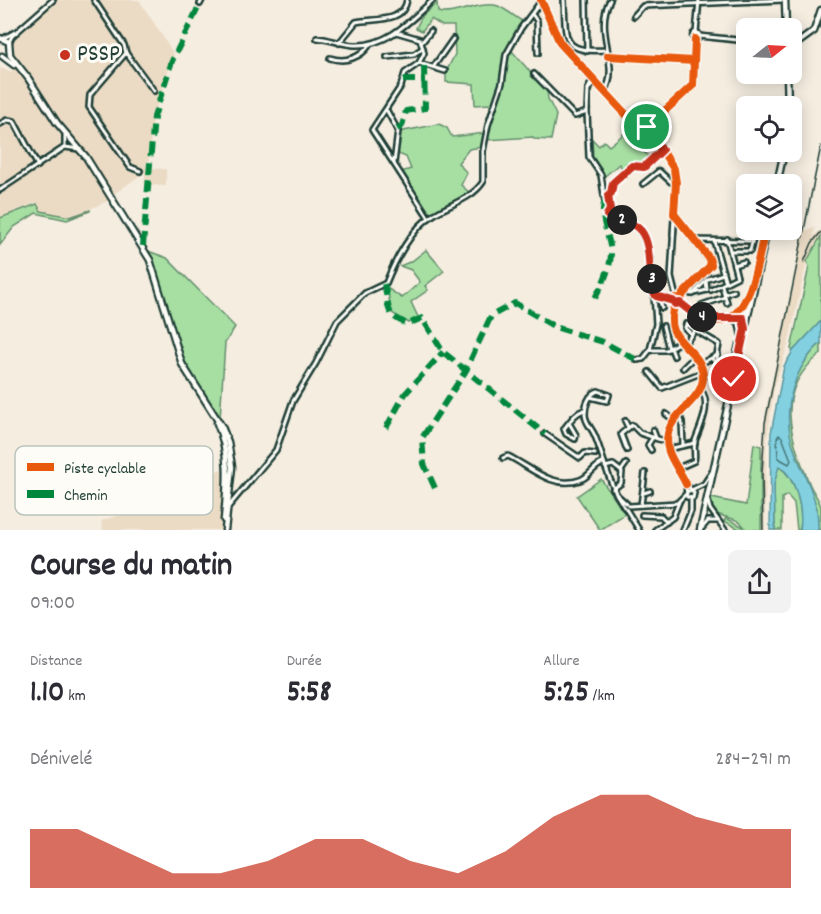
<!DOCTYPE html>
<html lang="fr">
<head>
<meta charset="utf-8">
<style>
  body { margin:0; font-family:Dekko,sans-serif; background:#f2f2f3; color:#2b2b33; height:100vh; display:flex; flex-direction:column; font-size:22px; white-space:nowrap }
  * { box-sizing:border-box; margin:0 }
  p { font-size:20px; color:#7c7c81 }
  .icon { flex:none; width:33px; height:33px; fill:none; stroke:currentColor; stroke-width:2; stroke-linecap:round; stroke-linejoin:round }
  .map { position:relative; height:530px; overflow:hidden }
  .panel { display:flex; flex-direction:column; background:#fff; flex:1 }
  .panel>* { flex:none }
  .needle { width:39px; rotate:72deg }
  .buttons { position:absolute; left:736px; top:18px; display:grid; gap:12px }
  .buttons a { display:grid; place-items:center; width:66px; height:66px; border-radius:9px; background:#fff; box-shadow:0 3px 15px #0003; font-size:30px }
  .pin { position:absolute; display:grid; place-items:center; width:51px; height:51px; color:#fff; margin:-26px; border:3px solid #fff; border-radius:50%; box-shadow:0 2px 6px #0007 }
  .km { position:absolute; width:30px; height:30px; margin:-15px; border-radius:50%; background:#222; color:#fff; font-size:16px; line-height:30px; text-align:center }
  .round { display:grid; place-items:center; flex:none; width:63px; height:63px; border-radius:9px; background:#f2f2f3 }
  .summary { display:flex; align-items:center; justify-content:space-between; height:102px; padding:0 30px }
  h1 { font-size:33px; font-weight:800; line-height:45px }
  .stats { display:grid; grid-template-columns:repeat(3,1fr); gap:9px; height:102px; padding:6px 30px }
  .stats div { display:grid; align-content:center }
  .stats b { font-size:30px; font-weight:800 }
  .stats small { font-size:16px; font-weight:400 }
  .stats p { font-size:16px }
  .chart { height:168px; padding:12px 30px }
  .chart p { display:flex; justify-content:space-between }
  .chart svg { width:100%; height:108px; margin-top:6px; fill:#c8321e; opacity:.7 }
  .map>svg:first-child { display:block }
  .built { fill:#ebdbc5 }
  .green { fill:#a7dfa3; stroke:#638e6c; stroke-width:1.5 }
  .water { fill:#83d0e1; stroke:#5b959c; stroke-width:1.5 }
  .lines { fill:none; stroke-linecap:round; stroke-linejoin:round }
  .shore { stroke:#477879; stroke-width:1.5 }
  .minor-casing { stroke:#1f3d34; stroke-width:8 }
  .major-casing { stroke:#1f3d34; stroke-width:9 }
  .minor { stroke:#fdfcf7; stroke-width:3 }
  .major { stroke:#fdfcf7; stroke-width:4.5 }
  .rail { stroke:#1f3d34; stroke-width:1.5 }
  .quiet { stroke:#00873e; stroke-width:6; stroke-dasharray:12 6; stroke-linecap:butt }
  .cycleway-casing { stroke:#fdfcf7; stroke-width:11 }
  .cycleway { stroke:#e8590c; stroke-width:8 }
  .route-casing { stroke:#fff; stroke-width:12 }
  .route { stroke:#c8321e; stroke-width:8 }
  .poi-dot { fill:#c8321e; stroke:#fdfcf7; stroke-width:2 }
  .labels { text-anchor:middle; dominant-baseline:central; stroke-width:6; stroke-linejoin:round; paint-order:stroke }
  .poi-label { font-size:24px; fill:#1f3d34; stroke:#fdfcf7; text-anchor:start }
  .key { fill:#fdfcf7; stroke:#bac3bc; stroke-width:1.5 }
  .key-label { font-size:16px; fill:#1f3d34 }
</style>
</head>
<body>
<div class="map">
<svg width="821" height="530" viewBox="0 0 821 530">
  <rect width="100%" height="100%" fill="#f5ede0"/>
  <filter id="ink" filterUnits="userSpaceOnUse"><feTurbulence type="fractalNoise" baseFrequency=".0167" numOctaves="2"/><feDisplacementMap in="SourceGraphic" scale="12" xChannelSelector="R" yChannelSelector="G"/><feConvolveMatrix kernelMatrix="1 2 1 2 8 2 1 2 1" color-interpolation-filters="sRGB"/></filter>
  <g filter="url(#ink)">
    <g class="built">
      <path d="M56,0H139L174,54L153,117L148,168L166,169V186L145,185V172L114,194L110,200L70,218L41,211L35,203L0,218V68L13,72L8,63L15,46L12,43L14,39Z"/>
      <path d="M815,228L813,236L821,230V236L807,261L788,345L774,388L766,446L765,530H762L761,467L766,412L803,231Z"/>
      <path d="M223,469L226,474L222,530H103L101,521L163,500L157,477L193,474L194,477Z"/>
    </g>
    <g class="green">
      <path d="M437,3L438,12C452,17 482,0 498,6C507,10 514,16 522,21L506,50L502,77L489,116L490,104L475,105L474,84L446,82V72L455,54L454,26H442L431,19L422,31L416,28L422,16Z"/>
      <path d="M511,50L547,91L548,99L556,115L551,140L534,139L533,137L487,140C487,119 500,102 503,81C506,71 504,58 511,50Z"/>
      <path d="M439,124L447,128L452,137L485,133L482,147L469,149L458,163L467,173L461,185L470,193L429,215L401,172L411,169L406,157L396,153L399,132Z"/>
      <path d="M641,130L647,133L655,147L645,152L650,160L641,166L630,164L623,169L619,164L605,176L591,157L593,155L592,139L599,146L604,141L609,146L625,133L630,138Z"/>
      <path d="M37,204L41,211L70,217L90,210V211L67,220L36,213L14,227L0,245V218Z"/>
      <path d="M821,236V321L793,351L791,349L809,267L807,261Z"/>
      <path d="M426,250L444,271L425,286L428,290L411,302L418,317L409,323L392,313L387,288L402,298L420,282L411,270L400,266L412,261Z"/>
      <path d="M148,251L167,258L235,327L225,343L220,419L187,367Z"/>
      <path d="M821,343V354C772,391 791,438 810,485C813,492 819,499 821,507C821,513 821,523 821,530H818L817,508L787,432C787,398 795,366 821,343Z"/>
      <path d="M754,444L761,446V530H741L724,521L726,518L745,528C736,511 708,524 711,498L746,505Z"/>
      <path d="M778,466C797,478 803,510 800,530H797L794,503L787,495L782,498V530H775L774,484Z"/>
      <path d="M601,479L625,514L600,530L577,496Z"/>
    </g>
    <path class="water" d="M821,321V343C807,355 798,371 793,388C774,452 821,477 818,530H800C803,510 797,478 779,466L774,484L775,530H770L771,433L784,366L793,351Z"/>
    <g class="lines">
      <path class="shore" d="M779,435L782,437L791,460L789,464L778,458L777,438Z"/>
      <defs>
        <g id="minor">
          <path d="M94,0L124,45L126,53L90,95L89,107L130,167L140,171"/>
          <path d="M564,0C566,40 561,53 607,50"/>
          <path d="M586,0L587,51"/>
          <path d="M541,1L560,43L633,122L647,127L674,169L676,183L673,235"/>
          <path d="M200,4L202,0"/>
          <path d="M532,14L537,21L538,53"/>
          <path d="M634,16L643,6L784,0"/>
          <path d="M396,32L420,39L424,53L419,63L405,73L401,86L372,130L429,218"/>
          <circle cx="696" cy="36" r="3.5"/>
          <path d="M696,33L699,0"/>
          <path d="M699,36L747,41"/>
          <path d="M4,38L15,32"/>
          <path d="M317,38C329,39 341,44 354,45C387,47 411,20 433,0"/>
          <path d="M9,42L12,36L53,0"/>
          <path d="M422,42L431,31"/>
          <path d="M339,43L356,22C374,18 403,24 407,0"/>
          <path d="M126,53L154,91"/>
          <path d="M608,56L694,61"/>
          <path d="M387,57L414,54L423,48"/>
          <path d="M330,58C345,63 361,58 370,44"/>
          <path d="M419,63L445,71"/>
          <path d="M434,66L453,39"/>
          <path d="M534,74L575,116L587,112L588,89"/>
          <path d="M593,79L588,89L596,82"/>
          <path d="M605,91C621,65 593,31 610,0"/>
          <path d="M387,111L398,131L394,163"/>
          <path d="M587,112L589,157L601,175L607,215C615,222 625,219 634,225C652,237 650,274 654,293L673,301"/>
          <path d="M0,124L7,120L14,121L38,166"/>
          <path d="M647,127L693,85L695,39"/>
          <path d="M65,135V147L79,149"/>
          <path d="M643,184L659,171L671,182L676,183"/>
          <path d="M0,190L65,147"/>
          <path d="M607,215L610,210L608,195L611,193L613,183L632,166L644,167L662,150"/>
          <path d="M675,216L711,263C708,280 683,286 679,304L673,302L675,298L680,299"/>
          <path d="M674,225L671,277L676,297"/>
          <path d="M693,240L752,241"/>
          <path d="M714,241L726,283"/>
          <path d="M731,251H750L755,230"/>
          <path d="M734,265L744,262"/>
          <path d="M722,286L727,303"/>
          <path d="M711,290L737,277L727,239"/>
          <path d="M686,291L691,294L707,290L706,281"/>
          <path d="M693,294L708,279L723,274"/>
          <path d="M724,294L734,291"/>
          <path d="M659,297L662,308"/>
          <path d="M680,303C695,315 706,319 726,317C735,317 742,318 748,309"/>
          <path d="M675,304C660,344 702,346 703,376C704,405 657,415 669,452C673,463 681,473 686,484"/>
          <path d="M702,305L725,297"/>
          <path d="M729,317L742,308L750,296"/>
          <path d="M731,318L739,323L741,334"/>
          <path d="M663,326L669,349"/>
          <path d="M691,334L685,328L686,324L695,330"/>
          <path d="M683,346L695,330L719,344L717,355L700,364"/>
          <path d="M671,348L674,356"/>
          <path d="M650,350L656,324L654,295"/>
          <path d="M712,359L716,363L718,355"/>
          <path d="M637,360L643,359L650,350H666L680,342"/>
          <path d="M683,368L694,357"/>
          <path d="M649,372L662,388L703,372"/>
          <path d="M590,397L607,401L609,395L598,391C589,394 585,405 585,414C585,423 592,428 595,436C603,456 607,476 617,495"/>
          <path d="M666,414L674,420"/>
          <path d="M679,414L682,422L683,445"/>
          <path d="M625,421L628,427"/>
          <path d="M569,423L576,435L575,439L566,434L564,429C570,421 575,413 584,410"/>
          <path d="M653,430L656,438"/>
          <path d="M545,434L580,458L585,453L595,454"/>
          <path d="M668,449L695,443"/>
          <path d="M627,450L621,434L632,425L640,433L667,442"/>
          <path d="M651,450L648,445L653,437"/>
          <path d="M503,458L508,456C529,466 553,490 580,480C589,477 593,467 603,463"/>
          <path d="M605,467L613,465L622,472L621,483L613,489"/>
          <path d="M678,468L694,461C696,455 693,448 695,441C700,427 713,403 700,389"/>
          <path d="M621,471L626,464"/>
          <path d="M686,484L694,493L693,498L687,497Z"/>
          <path d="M687,492L704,484L712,472"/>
          <path d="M644,493L650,491"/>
          <path d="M708,501L710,509L725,530"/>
          <path d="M641,505L645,473"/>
          <path d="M229,506L276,450L293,401L316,363L337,321L365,293L386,283C395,260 412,228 433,215C450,204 472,199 483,182V151L488,125L502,83L506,55L521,28L542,0"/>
          <path d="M629,506L677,503L686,494"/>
          <path d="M624,507L617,495L627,504"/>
          <path d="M626,509L639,530"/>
          <path d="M642,515L661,516L667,522"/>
          <path d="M702,528L708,521H718"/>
          <path d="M655,530L673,517L679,502"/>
          <path d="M683,530L691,511V499"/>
        </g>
        <g id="major">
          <path d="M785,0L786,28"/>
          <path d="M0,38L9,42L10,55L28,78L57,123L86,157L150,260L182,364L222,427L228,442L232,467L225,530"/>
          <path d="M792,47L814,31L821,10"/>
          <path d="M2,56L14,65"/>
          <path d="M787,74L788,106"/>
          <path d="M777,184L784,152"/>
          <path d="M729,387L739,345"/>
          <path d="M217,423C231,456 227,486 224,520"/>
          <path d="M700,530L767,230"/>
        </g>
      </defs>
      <use href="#minor" class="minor-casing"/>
      <use href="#major" class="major-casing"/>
      <use href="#minor" class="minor"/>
      <use href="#major" class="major"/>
      <g class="rail">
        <path d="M804,262L812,243L821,232"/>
        <path d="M763,530L762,473L765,423L821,146"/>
      </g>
      <g class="quiet">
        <path d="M403,80H425"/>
        <path d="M397,129L402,126L406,111L425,108L424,66"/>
        <path d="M143,246L154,117L172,61L200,4"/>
        <path d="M384,284C390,306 383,315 408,324L422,318L443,352L545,434"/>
        <path d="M595,298C602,286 611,267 611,253C610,236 598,216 605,201"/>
        <path d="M386,428L405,394L443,352"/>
        <path d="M435,488L424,464L422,438L465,372L491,316L515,303L555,327L603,342L637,360"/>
      </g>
      <defs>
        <g id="cycleway">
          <path d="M541,0L560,43L633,122L647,127L674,169L676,183L674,214L709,258L711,265L683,294L679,304L673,302L675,298L680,299"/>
          <path d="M608,56L694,61"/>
          <path d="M647,127L693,85L695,39"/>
          <path d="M680,303C747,357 754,274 765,230"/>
          <path d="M675,304C660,344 702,346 703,376C704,405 657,415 669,452C673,463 681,473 686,484"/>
        </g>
      </defs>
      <use href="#cycleway" class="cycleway-casing"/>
      <use href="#cycleway" class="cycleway"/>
    </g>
  </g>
  <g class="lines" filter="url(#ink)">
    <defs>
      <path id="route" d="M647,127L662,150L644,167L632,166L613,183L611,193L608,195L610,210L607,215C617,224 632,219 641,231C654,248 645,278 656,296L673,301L675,304L680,303L694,314L706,318H743L745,329L734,379"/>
    </defs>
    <use href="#route" class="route-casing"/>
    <use href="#route" class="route"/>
  </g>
  <circle class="poi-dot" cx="65" cy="55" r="6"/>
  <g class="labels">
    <g class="poi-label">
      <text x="77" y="55">PSSP</text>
    </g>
  </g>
  <rect x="15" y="446" width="198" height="69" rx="9" class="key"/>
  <rect x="27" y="463" width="27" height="8" fill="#e8590c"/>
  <rect x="27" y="490" width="27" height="8" fill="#00873e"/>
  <g class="key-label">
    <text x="64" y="473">Piste cyclable</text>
    <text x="64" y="500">Chemin</text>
  </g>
</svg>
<div class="buttons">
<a><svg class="needle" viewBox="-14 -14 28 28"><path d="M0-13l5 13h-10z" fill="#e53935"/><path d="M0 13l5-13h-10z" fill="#7c7c81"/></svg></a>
<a><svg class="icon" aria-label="locate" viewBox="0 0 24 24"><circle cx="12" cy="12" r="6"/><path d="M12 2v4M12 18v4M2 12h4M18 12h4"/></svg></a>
<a><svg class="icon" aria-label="layers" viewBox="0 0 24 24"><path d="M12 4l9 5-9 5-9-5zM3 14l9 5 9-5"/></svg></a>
</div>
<div class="pin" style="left:647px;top:127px;background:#1e9e55"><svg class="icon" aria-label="arrive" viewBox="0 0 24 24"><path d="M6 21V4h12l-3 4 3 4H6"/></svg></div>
<div class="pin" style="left:734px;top:379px;background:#d93025"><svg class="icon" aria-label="check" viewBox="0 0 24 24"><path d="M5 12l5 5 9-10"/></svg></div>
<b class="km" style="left:622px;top:220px">2</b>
<b class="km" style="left:652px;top:279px">3</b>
<b class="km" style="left:702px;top:317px">4</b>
</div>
<section class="panel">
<div class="summary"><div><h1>Course du matin</h1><p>09:00</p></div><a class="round"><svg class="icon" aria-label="share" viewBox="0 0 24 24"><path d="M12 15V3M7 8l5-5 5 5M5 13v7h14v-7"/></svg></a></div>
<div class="stats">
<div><p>Distance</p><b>1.10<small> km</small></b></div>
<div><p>Durée</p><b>5:58</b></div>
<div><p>Allure</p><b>5:25<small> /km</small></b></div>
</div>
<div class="chart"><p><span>Dénivelé</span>284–291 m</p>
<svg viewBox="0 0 160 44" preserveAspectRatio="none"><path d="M0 44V20L10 20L20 29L30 38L40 38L50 33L60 24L70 24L80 33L90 38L100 29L110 15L120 6L130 6L140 15L150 20L160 20V44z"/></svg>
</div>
</section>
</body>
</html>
